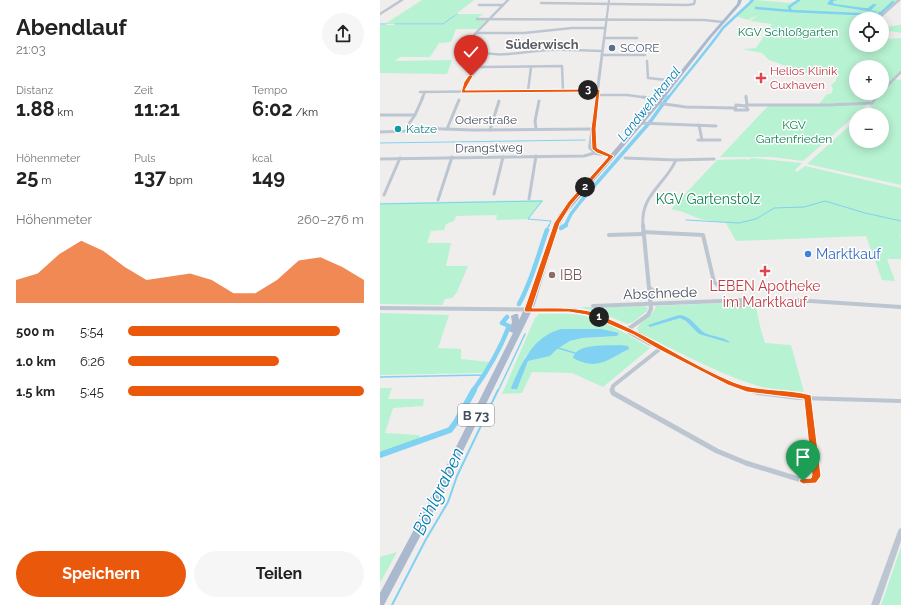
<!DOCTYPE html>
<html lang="de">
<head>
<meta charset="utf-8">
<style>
  body { margin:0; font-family:Raleway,sans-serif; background:#f6f6f6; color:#222; height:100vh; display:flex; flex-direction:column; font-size:15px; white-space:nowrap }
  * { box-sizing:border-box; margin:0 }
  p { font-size:13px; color:#767676 }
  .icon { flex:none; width:22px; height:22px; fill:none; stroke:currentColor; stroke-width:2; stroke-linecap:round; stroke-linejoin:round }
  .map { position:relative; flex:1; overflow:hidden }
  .panel { display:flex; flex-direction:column; background:#fff; width:380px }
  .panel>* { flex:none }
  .buttons { position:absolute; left:469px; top:12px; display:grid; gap:8px }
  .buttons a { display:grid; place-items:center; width:40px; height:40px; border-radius:50%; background:#fff; box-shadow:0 2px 10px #0003; font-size:20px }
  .pin { position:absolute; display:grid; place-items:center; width:34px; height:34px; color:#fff; margin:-41px -17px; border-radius:50% 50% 50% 0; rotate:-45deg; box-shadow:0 0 4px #0007 }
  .pin .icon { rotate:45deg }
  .km { position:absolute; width:20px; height:20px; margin:-10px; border-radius:50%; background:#222; color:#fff; font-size:11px; line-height:20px; text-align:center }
  .round { display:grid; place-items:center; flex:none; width:42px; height:42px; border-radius:21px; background:#f6f6f6 }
  .headline { display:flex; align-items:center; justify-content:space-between; height:68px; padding:0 16px }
  h1 { font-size:22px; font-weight:700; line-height:30px }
  .metrics { display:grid; grid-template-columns:repeat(3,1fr); gap:6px; height:68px; padding:4px 16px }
  .metrics div { display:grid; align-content:center }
  .metrics b { font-size:20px; font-weight:700 }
  .metrics small { font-size:11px; font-weight:400 }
  .metrics p { font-size:11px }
  .chart { height:112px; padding:8px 16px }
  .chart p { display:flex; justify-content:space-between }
  .chart svg { width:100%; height:72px; margin-top:4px; fill:#ea580c; opacity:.7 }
  .cta { display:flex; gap:8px; margin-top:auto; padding:8px 16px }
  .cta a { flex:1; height:46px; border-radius:24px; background:#ea580c; color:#fff; font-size:16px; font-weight:700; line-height:46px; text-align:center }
  .cta a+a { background:#f6f6f6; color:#222 }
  ul { padding:0 16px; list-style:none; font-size:13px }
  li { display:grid; grid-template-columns:64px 48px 1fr; align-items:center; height:30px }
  li i { height:10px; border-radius:5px; background:#ea580c }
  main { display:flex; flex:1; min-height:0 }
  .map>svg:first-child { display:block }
  .green { fill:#b7f2d2; fill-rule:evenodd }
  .water { fill:#80d1f2 }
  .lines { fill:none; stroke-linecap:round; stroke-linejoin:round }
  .stream-far2 { stroke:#80d1f2; stroke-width:1 }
  .stream-far1 { stroke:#80d1f2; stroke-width:1.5 }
  .stream { stroke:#80d1f2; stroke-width:2 }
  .canal-far3 { stroke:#80d1f2; stroke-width:2.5 }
  .canal-far2 { stroke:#80d1f2; stroke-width:3.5 }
  .canal-far1 { stroke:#80d1f2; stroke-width:4.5 }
  .canal { stroke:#80d1f2; stroke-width:6 }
  .minor-far3 { stroke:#bcc6d1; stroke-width:2.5 }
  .minor-far2 { stroke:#bcc6d1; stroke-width:3 }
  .minor-far1 { stroke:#bcc6d1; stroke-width:4 }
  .minor { stroke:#bcc6d1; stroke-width:5 }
  .tertiary { fill:#bcc6d1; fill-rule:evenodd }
  .primary { fill:#aab9ce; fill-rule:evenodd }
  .route { fill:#ea580c; stroke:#fff }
  .service-dot { fill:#5c6f8a; stroke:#fff; stroke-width:1.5 }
  .health-dot { fill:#e0444e; stroke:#fff; stroke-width:1.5 }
  .culture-dot { fill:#0f9aa8; stroke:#fff; stroke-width:1.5 }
  .shop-dot { fill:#3f7fe0; stroke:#fff; stroke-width:1.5 }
  .education-dot { fill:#8d6e63; stroke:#fff; stroke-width:1.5 }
  .labels { text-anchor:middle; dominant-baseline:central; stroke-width:3; stroke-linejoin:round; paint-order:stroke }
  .far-park-label { font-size:12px; fill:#108252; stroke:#fff }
  .far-service-label { font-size:12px; fill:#4e5e75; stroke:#fff; text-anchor:start }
  .far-health-label { font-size:12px; fill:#be3a42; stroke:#fff; text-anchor:start }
  .far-street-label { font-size:12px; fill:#444e5c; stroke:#fff }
  .far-culture-label { font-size:12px; fill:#0d838f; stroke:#fff; text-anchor:start }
  .far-neighbourhood-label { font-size:13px; font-weight:bold; fill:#595c62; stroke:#fff }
  .far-water-label { font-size:13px; font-style:italic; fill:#027eb1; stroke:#fff }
  .shield { fill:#fff; stroke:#7c838d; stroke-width:1 }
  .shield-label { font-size:13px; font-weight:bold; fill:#444e5c }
  .park-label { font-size:14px; fill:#108252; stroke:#fff }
  .shop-label { font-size:14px; fill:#366cbe; stroke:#fff; text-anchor:start }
  .education-label { font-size:14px; fill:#785e54; stroke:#fff; text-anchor:start }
  .health-label { font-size:14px; fill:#be3a42; stroke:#fff }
  .street-label { font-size:14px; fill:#444e5c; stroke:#fff }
  .near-water-label { font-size:18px; font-style:italic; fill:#027eb1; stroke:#fff }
</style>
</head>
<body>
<main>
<section class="panel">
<div class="headline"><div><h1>Abendlauf</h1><p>21:03</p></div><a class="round"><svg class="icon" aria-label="share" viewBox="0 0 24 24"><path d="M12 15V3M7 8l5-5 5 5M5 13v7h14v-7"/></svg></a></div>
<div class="metrics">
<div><p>Distanz</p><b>1.88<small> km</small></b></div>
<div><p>Zeit</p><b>11:21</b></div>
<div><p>Tempo</p><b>6:02<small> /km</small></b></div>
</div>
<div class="metrics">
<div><p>Höhenmeter</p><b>25<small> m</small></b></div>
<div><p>Puls</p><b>137<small> bpm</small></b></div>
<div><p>kcal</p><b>149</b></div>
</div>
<div class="chart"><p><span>Höhenmeter</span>260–276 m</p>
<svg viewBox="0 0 160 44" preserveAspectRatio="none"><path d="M0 44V30L10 26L20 14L30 6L40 12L50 22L60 30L70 28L80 26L90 30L100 38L110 38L120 30L130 18L140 16L150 22L160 30V44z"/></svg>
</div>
<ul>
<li><b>500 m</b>5:54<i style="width:90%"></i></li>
<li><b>1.0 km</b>6:26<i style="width:64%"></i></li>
<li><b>1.5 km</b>5:45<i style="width:100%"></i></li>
</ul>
<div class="cta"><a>Speichern</a><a>Teilen</a></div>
</section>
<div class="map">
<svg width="521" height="605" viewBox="0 0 521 605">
  <rect width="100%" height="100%" fill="#f0eded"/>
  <g class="green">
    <path d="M42,0H94L63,24H5Z"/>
    <path d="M375,0L410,3L418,0H517L500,15H468L487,16L485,19H476V45H502V27C509,28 514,25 521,25V33L511,31L505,37L510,39L521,38V71L513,79L521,80V185L427,164L476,120V141H502V115H482L492,107L489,106L502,93V67H476V93L495,94L490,102L439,104L447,94H451L453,89L451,85L456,81L457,75L417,73L412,68L389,60L382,53L362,49L376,48L392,24L370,21L378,15L368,20L355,16Z"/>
    <path d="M78,14H103L96,19L107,20L98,29H76L71,42L59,43L50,57H20L15,61L72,60L67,74L0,73V25H62Z"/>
    <path d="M486,104L487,105L423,161L393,157H340L389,105Z"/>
    <path d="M372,158L422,163L415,170L417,172L425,166L521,188V236H519L521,237V259H507L515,281L502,280L486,236L356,241L346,223L320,219L303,212L291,209L337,160L366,159L368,160Z"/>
    <path d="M164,200L151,215L149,219L116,220L117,215L76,216L74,221L66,224L64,230L51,231L47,243H71L66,266H88L77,292L72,298L65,299L62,305L0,304V203Z"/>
    <path d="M362,301H372L375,303L381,330L385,343L411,345L424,392C407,390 390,390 375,385C335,372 297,351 260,333L257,329C261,319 273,317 276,306L345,303L354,307H364Z"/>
    <path d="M264,306L268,308L267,311L253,322L247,324L222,313L199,307H212V308Z"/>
    <path d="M0,313L69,315L58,348L81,349V359L109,362L104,372L100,373L0,375Z"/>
    <path d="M159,314C174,314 190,313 205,316C229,322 250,336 270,348L223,387L192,373L152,372L142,393L122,394L155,318ZM181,329H221L237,336L202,338L190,341L177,349L170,356L148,361L142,375L145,356Z"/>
    <path d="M0,388H12L8,399H44L43,406L13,408L5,433L38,435L40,436L39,439L0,453Z"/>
    <path d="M521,547V605H501L504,597Z"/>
    <path d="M17,552L0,583V557Z"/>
  </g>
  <g class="water">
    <path d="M450,0H458L453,1V3L455,4L484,8H488L493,4H497L490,11H487L450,5L447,4Z"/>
    <path d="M299,315C313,316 316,329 327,334C334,337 346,337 350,343L319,334L306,321L300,318L270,327L268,325Z"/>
    <path d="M181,329H221L239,333L237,336L202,338L190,341L177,349L170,356L148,361L137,389H132L131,388C142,363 152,337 181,329Z"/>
    <path d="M240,345L248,346L249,349C226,360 218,371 193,358C196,343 227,346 240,345Z"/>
  </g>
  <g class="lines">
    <g class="stream-far2">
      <path d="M370,1H372"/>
      <path d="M489,10L496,12"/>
      <path d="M498,12L501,13"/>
      <path d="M0,24H6"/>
      <path d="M15,24H63L77,14"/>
      <path d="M0,143L205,140"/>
      <path d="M0,204L162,201L148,219L171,221L169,226"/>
      <path d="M306,220L359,223L376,219L394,208L424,207L445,201L485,213L521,221"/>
    </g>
    <g class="stream-far1">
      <path d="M167,230L169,225"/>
      <path d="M178,348L195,353"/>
      <path d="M0,377L104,375"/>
      <path d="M118,391L145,334"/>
    </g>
    <path class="stream" d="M12,605L45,541L68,502L77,476L118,390"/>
    <g class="canal-far3">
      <path d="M376,8L411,11L409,7L419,0"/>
      <path d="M411,11L499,15L513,2"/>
      <path d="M344,27L373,0"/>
      <path d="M288,98C306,74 326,52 343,28"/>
    </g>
    <path class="canal-far2" d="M185,226L191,214L201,201L270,122L288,97"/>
    <g class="canal-far1">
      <path d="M181,228L186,225"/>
      <path d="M139,304C152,281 158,255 167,230"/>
      <path d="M93,391C108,370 120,350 129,326L122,323L127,317"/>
    </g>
    <path class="canal" d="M0,455L70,430L76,422L94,390"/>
    <g class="minor-far3">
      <path d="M128,0L92,37L89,47C113,61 143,51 169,50C186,49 204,51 222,51"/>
      <path d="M161,3L308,5L314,4L315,0"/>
      <path d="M99,5H123"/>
      <path d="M0,14L22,0"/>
      <path d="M501,16L519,0"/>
      <path d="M97,19L324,20L343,22"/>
      <path d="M96,33H144L192,28H225"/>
      <path d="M224,38H257"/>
      <path d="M222,55H265"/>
      <path d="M267,61L268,78L296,81"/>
      <path d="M148,91L151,67"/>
      <path d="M502,91L521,72"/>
      <path d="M40,92L218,90"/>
      <path d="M82,92L86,82L99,67L182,66L183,91"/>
      <path d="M217,95H247L269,98"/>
      <path d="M366,96V98"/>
      <path d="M42,98L45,92"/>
      <path d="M496,98L500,93"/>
    </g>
    <g class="minor-far2">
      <path d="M263,97L280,100"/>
      <path d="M366,97L367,104"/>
      <path d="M277,103L306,107L355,108"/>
      <path d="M356,105L366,106L368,110H355Z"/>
      <path d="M366,105H448L492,103L496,97"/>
      <path d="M0,115H35"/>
      <path d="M260,123L336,126"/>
      <path d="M319,125L322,140"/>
      <path d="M31,129L28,125L35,115L43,97"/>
      <path d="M67,129L79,100"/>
      <path d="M156,129L155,121L159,101"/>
      <path d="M110,130L119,101"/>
      <path d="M0,132L25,131L36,128L93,130L213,129"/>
      <path d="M318,140H340"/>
      <path d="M245,158L296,160L334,159"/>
      <path d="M0,159L204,156L218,152"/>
      <path d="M114,194L123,157"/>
      <path d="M4,195L20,158"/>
      <path d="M149,199L156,156"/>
      <path d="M58,200L72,157"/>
      <path d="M263,226C260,195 285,185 296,160"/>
    </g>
    <g class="minor-far1">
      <path d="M263,232L323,235L334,282L339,286"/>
      <path d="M229,235L263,234"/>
      <path d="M270,288L273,291L271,298"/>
      <path d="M348,301L354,306H360L361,303L357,301"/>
      <path d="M375,301L415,300L521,307"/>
      <path d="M213,306L367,300"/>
      <path d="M247,330L268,315L271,309L263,225"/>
      <path d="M232,391L233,386L281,348"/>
    </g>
    <path class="minor" d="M232,390L233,393L337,451L366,463L428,482L434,480L437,476L428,397"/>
    <g class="tertiary">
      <path d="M228,0H230L212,148L217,153L232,155V157H231L215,155L208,148Z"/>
      <path d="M0,306L196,308L220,316L249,329L259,332L283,347L352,382L370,388L372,387L421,393L423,394L424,395L423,396L521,399V403L418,400L377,395L348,384L279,349L272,345L270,346L268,345L248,334L247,333L248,332L216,318L196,312L0,310Z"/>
      <path d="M521,528V541L499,605H491L518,531L519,529Z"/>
    </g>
    <path class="primary" d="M358,0H362L360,5L331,38L279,105L185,215L177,231L155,304L54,510L4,605H0V593L45,509L133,333L129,331L132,322L131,316L135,314H138L139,320C156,286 163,248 179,214L275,103L329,36L357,4Z"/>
  </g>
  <path class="route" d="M89,75L93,76L85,90L218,89L220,90L216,129L217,148L234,156L192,204L180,223L152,308C171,308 190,307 209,311C218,313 226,318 234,321C275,339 312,365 353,382C377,392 405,388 431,395L441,476L436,483L423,484L419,481L420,479L431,478L432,475L424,399L367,392L348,385L278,349L254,335L207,315L189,312H145L144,310L174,223L188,202L228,157L217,153L212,149L211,129L216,92L81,93L84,82Z"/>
  <circle class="service-dot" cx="232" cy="48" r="4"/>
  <g class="health-dot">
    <path d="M379 72h4v4h4v4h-4v4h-4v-4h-4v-4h4z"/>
    <path d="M383 265h4v4h4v4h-4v4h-4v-4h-4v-4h4z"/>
  </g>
  <circle class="culture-dot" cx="18" cy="129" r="4"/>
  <circle class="shop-dot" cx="428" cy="254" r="4"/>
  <circle class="education-dot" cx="172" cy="275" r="4"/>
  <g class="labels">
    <g class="far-park-label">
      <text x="408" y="32">KGV Schloßgarten</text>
      <text x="414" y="125">KGV<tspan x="414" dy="14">Gartenfrieden</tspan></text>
    </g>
    <g class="far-service-label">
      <text x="240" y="48">SCORE</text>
    </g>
    <g class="far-health-label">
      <text x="390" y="71">Helios Klinik<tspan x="390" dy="14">Cuxhaven</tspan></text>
    </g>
    <g class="far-street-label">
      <text x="106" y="120">Oderstraße</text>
      <text transform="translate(109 148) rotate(-1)">Drangstweg</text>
    </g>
    <g class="far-culture-label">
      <text x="26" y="129">Katze</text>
    </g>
    <g class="far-neighbourhood-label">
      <text x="162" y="44">Süderwisch</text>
    </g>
    <g class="far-water-label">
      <text transform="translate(269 104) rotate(-51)">Landwehrkanal</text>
    </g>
    <rect class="shield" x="78" y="404" width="36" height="22" rx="3"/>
    <g class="shield-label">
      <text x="96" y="415">B 73</text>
    </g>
    <g class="park-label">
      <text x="328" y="199">KGV Gartenstolz</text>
    </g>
    <g class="shop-label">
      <text x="436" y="254">Marktkauf</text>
    </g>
    <g class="education-label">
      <text x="180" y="275">IBB</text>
    </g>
    <g class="health-label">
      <text x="385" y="286">LEBEN Apotheke<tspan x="385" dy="16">im Marktkauf</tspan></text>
    </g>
    <g class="street-label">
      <text transform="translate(280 293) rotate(-2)">Abschnede</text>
    </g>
    <g class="near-water-label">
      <text transform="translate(58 491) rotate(-64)">Böhlgraben</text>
    </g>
  </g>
</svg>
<div class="buttons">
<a><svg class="icon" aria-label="locate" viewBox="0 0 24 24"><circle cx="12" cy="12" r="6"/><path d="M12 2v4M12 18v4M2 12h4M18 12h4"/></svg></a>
<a>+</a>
<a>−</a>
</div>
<div class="pin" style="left:423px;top:481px;background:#1e9e55"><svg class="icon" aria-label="arrive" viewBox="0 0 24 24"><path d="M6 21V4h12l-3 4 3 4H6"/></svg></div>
<div class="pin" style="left:91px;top:76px;background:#d93025"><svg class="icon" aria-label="check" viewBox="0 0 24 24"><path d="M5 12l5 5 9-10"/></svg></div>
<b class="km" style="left:219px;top:317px">1</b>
<b class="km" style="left:205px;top:187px">2</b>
<b class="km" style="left:208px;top:90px">3</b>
</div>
</main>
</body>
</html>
